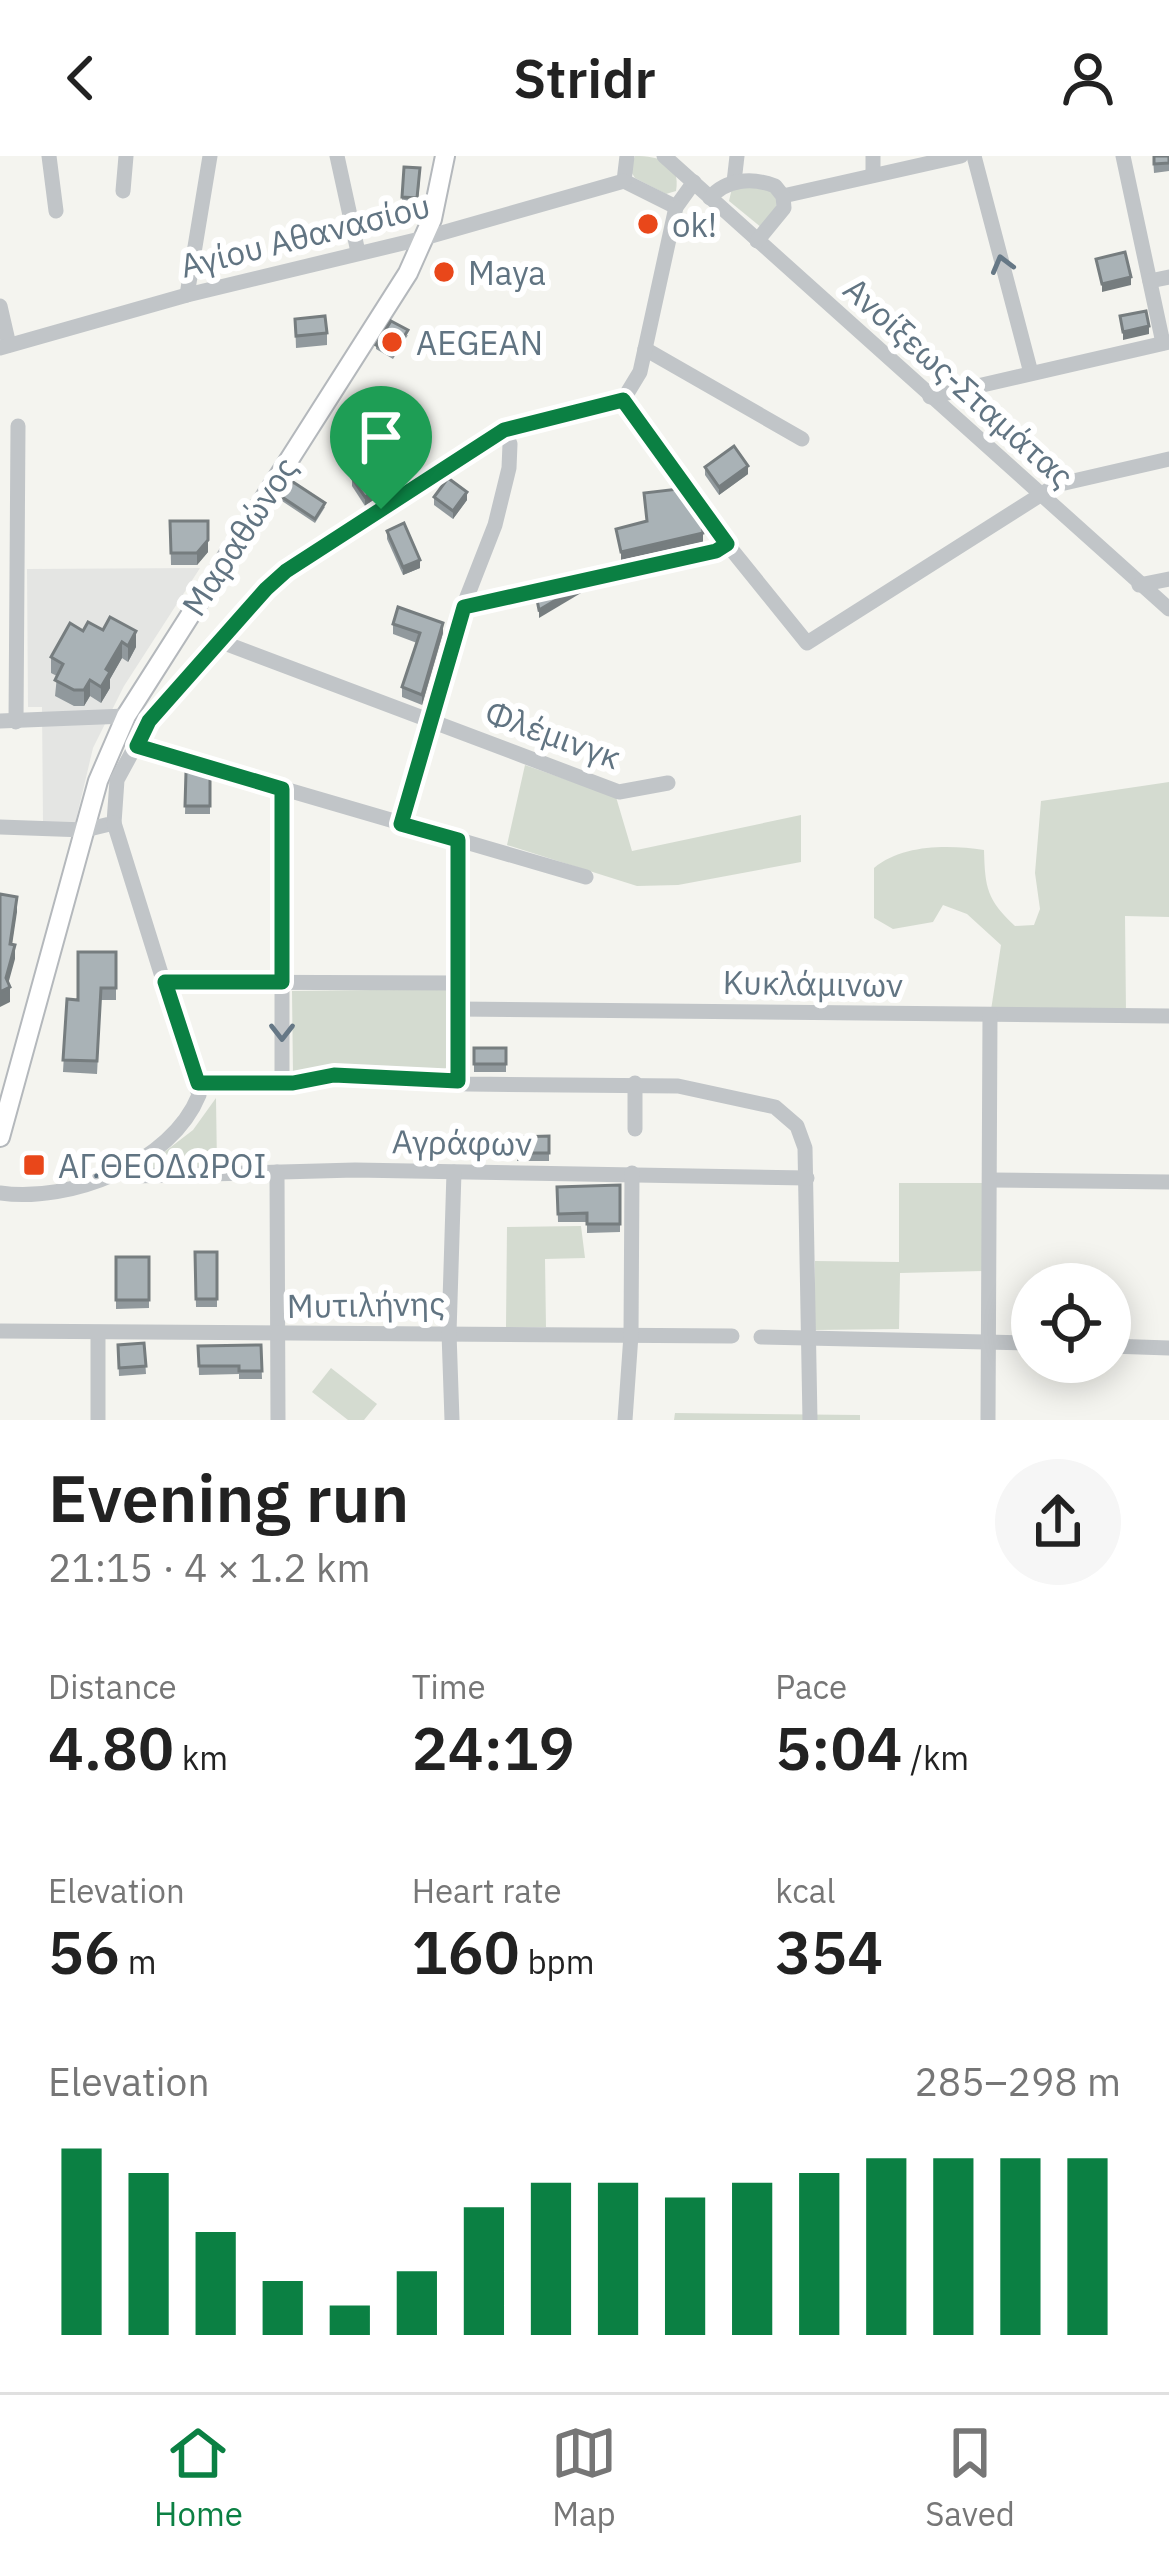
<!DOCTYPE html>
<html lang="en">
<head>
<meta charset="utf-8">
<style>
  body { margin:0; font-family:"IBM Plex Sans",sans-serif; background:#f6f6f6; color:#222; height:100vh; display:flex; flex-direction:column; font-size:45px; white-space:nowrap }
  * { box-sizing:border-box; margin:0 }
  p { font-size:39px; color:#767676 }
  .icon { flex:none; width:66px; height:66px; fill:none; stroke:currentColor; stroke-width:2; stroke-linecap:round; stroke-linejoin:round }
  .map { position:relative; height:1264px; overflow:hidden }
  .panel { display:flex; flex-direction:column; background:#fff; flex:1 }
  .panel>* { flex:none }
  .controls { position:absolute; left:1011px; top:1107px; display:grid; gap:24px }
  .controls a { display:grid; place-items:center; width:120px; height:120px; border-radius:50%; background:#fff; box-shadow:0 6px 30px #0003; font-size:60px }
  .pin { position:absolute; display:grid; place-items:center; width:102px; height:102px; color:#fff; margin:-123px -51px; border-radius:50% 50% 50% 0; rotate:-45deg; box-shadow:0 0 12px #0007 }
  .pin .icon { rotate:45deg }
  .round { display:grid; place-items:center; flex:none; width:126px; height:126px; border-radius:63px; background:#f6f6f6 }
  .summary { display:flex; align-items:center; justify-content:space-between; height:204px; padding:0 48px }
  h1 { font-size:66px; font-weight:600; line-height:90px }
  .metrics { display:grid; grid-template-columns:repeat(3,1fr); gap:18px; height:204px; padding:12px 48px }
  .metrics div { display:grid; align-content:center }
  .metrics b { font-size:60px; font-weight:600 }
  .metrics small { font-size:33px; font-weight:400 }
  .metrics p { font-size:33px }
  .chart { height:336px; padding:24px 48px }
  .chart p { display:flex; justify-content:space-between }
  .chart svg { width:100%; height:216px; margin-top:12px; stroke:#0b8043; stroke-width:6 }
  header { display:flex; justify-content:space-between; align-items:center; height:156px; padding:0 48px; background:#fff; font-size:54px; font-weight:600 }
  .menu { display:flex; justify-content:space-around; align-items:center; height:168px; border-top:3px solid #e0e0e0; background:#fff; font-size:33px; color:#767676 }
  .menu a { display:grid; justify-items:center; gap:6px }
  .menu .current { color:#0b8043 }
  .map>svg:first-child { display:block }
  .built { fill:#e4e5e3 }
  .green { fill:#d4dbd0 }
  .lines { fill:none; stroke-linecap:round; stroke-linejoin:round }
  .major-casing { stroke:#b4b8bc; stroke-width:22 }
  .minor { stroke:#c1c5c8; stroke-width:15 }
  .major { stroke:#fff; stroke-width:18 }
  .wall { fill:#91999d }
  .shaded-wall { fill:#767d7f }
  .building { fill:#a9b2b6; stroke:#767d7f; stroke-width:3 }
  .oneway { stroke:#667886 }
  .route-casing { stroke:#fff; stroke-width:24 }
  .route { stroke:#0b8043; stroke-width:15 }
  .poi-dot { fill:#e9471a; stroke:#fff; stroke-width:4.5 }
  .labels { text-anchor:middle; dominant-baseline:central; stroke-width:12; stroke-linejoin:round; paint-order:stroke }
  .poi-label { font-size:33px; fill:#617482; stroke:#fff; text-anchor:start }
  .street-label { font-size:33px; fill:#617482; stroke:#fff }
</style>
</head>
<body>
<header><svg class="icon" aria-label="back" viewBox="0 0 24 24"><path d="M15 5l-7 7 7 7"/></svg>Stridr<svg class="icon" aria-label="person" viewBox="0 0 24 24"><circle cx="12" cy="8" r="4"/><path d="M4 21q1-7 8-7t8 7"/></svg></header>
<div class="map">
<svg width="1169" height="1264" viewBox="0 0 1169 1264">
  <rect width="100%" height="100%" fill="#f4f4ef"/>
  <path class="built" d="M200,412L124,530L93,592L75,668L43,666L42,551H28L27,413Z"/>
  <g class="green">
    <path d="M635,0C659,0 681,6 676,35L666,38L635,22L630,14Z"/>
    <path d="M744,30L770,34L776,40L777,58L762,72L729,45L732,32Z"/>
    <path d="M525,609L616,641L632,695L801,659V706L678,729L637,730L507,689Z"/>
    <path d="M1169,626V761L1125,760L1126,857L991,854L1001,789L967,758L943,749L933,766L893,773L874,762V712C903,688 949,689 984,694C985,732 987,744 1015,770L1034,769L1040,753L1035,717L1041,645Z"/>
    <path d="M450,833L452,909L439,916L347,912L293,919L292,835Z"/>
    <path d="M216,942L217,1011L141,1014L193,974Z"/>
    <path d="M899,1027H984L983,1115L900,1117L899,1173L815,1174V1105L899,1106Z"/>
    <path d="M581,1070L585,1102L545,1103L546,1171H506L507,1071Z"/>
    <path d="M331,1212L377,1248L364,1264H348L312,1236Z"/>
    <path d="M675,1257L860,1259V1264H674Z"/>
  </g>
  <g class="lines">
    <defs>
      <path id="major" d="M0,981L98,625L126,560L408,117L432,63L445,0"/>
    </defs>
    <use href="#major" class="major-casing"/>
    <g class="minor">
      <path d="M49,0L56,55"/>
      <path d="M337,0L358,96"/>
      <path d="M627,0L624,25L676,51L694,26"/>
      <path d="M664,0L1169,453"/>
      <path d="M974,0L1031,217"/>
      <path d="M1123,0L1163,187"/>
      <path d="M873,19V0"/>
      <path d="M734,26L737,0"/>
      <path d="M123,35L126,0"/>
      <path d="M783,40L961,0"/>
      <path d="M710,42C726,23 752,21 775,30L783,40L784,52L757,85"/>
      <path d="M1150,125L1169,121"/>
      <path d="M187,139L210,0"/>
      <path d="M0,150L9,189"/>
      <path d="M0,192L187,139L424,82L624,25"/>
      <path d="M645,193L802,283"/>
      <path d="M930,241L1169,186"/>
      <path d="M623,244L727,388L807,487L1056,329L1169,303"/>
      <path d="M1139,429L1169,423"/>
      <path d="M463,451L716,395L727,388"/>
      <path d="M219,485L619,636L668,627"/>
      <path d="M0,565L126,560"/>
      <path d="M16,566L18,270"/>
      <path d="M137,590L586,721"/>
      <path d="M282,633V927"/>
      <path d="M401,667L463,451L495,369L509,312L510,288L504,274"/>
      <path d="M0,671L85,674L114,667L117,624L149,565L167,541L286,415L504,274L623,244L640,216L676,51"/>
      <path d="M165,826L457,827"/>
      <path d="M457,853L1169,860"/>
      <path d="M458,925V684"/>
      <path d="M198,927H293L334,919L468,928L678,930L775,951L797,970L805,992L810,1264"/>
      <path d="M635,927V973"/>
      <path d="M119,1014L135,1020L355,1014L807,1022"/>
      <path d="M277,1016L278,1264"/>
      <path d="M991,1024L1169,1026"/>
      <path d="M0,1037C70,1047 171,1008 199,939L114,667"/>
      <path d="M0,1175L732,1180"/>
      <path d="M98,1178V1264"/>
      <path d="M761,1181L1032,1187"/>
      <path d="M1110,1190L1169,1192"/>
      <path d="M452,1264L449,1177L454,1016"/>
      <path d="M625,1264L631,1179L632,1017"/>
      <path d="M988,1264L990,859"/>
    </g>
    <use href="#major" class="major"/>
  </g>
  <g class="wall">
    <path d="M1153,0H1169V15L1154,17Z"/>
    <path d="M420,24L417,54L402,53V41Z"/>
    <path d="M295,163L327,177V189L296,192Z"/>
    <path d="M408,179L393,203L376,193V189Z"/>
    <path d="M705,311L748,318L719,339L705,319Z"/>
    <path d="M352,322L382,339L365,350L352,330Z"/>
    <path d="M282,341L325,351L315,367L282,345Z"/>
    <path d="M434,341L467,344L453,363L434,349Z"/>
    <path d="M170,365L208,396L197,409H171Z"/>
    <path d="M387,375L420,412L403,419L387,383Z"/>
    <path d="M393,468L443,477L422,549L402,541V531L417,487L393,478Z"/>
    <path d="M83,475L136,491L128,506L122,502L110,523V532L101,547L90,540L84,550H74L55,540L57,520L51,517V501Z"/>
    <path d="M186,616L210,617V658H185Z"/>
    <path d="M116,796V844H101L97,918L63,916L67,843L78,844Z"/>
    <rect x="474" y="892" width="32" height="24"/>
    <path d="M549,980V1005H517V981Z"/>
    <path d="M620,1029V1076L587,1077V1066H558L557,1031Z"/>
    <path d="M195,1096H217V1151H196Z"/>
    <path d="M116,1101H149V1152L116,1153Z"/>
    <path d="M144,1187L146,1218L119,1220L118,1189Z"/>
    <path d="M261,1189L262,1223H239V1218L199,1219L198,1190Z"/>
  </g>
  <g class="shaded-wall">
    <path d="M1131,121V129L1102,136V128Z"/>
    <path d="M1149,170V178L1123,184V176Z"/>
    <path d="M748,310V318L719,339V331Z"/>
    <path d="M382,330V339L365,350V341Z"/>
    <path d="M467,336V344L453,363V355Z"/>
    <path d="M703,377V386L621,404V396Z"/>
    <path d="M208,384V396L197,409V397Z"/>
    <path d="M420,404V412L403,419V411Z"/>
    <path d="M581,429V437L539,462V454Z"/>
    <path d="M443,467V477L422,549V539Z"/>
    <path d="M136,475V491L128,506V490Z"/>
    <path d="M122,486V502L110,523V532L101,547V531L106,513Z"/>
    <path d="M90,524V540L84,550V534Z"/>
    <path d="M17,741V756L10,803V788Z"/>
    <path d="M15,789V803L7,832L10,831V846L0,851V836L6,822Z"/>
  </g>
  <g class="building">
    <path d="M1154,0H1169V7L1154,8Z"/>
    <path d="M404,11L420,12L417,42L402,41Z"/>
    <path d="M1125,96L1131,121L1102,128L1096,103Z"/>
    <path d="M1146,155L1149,170L1123,176L1120,160Z"/>
    <path d="M325,160L327,177L296,180L295,163Z"/>
    <path d="M391,165L408,174L393,199L376,189Z"/>
    <path d="M734,290L748,310L719,331L705,311Z"/>
    <path d="M368,310L382,330L365,341L352,322Z"/>
    <path d="M448,322L467,336L453,355L434,341Z"/>
    <path d="M293,326L325,347L315,363L282,341Z"/>
    <path d="M678,333L702,366L703,377L621,396L616,373L647,365L644,337Z"/>
    <path d="M170,365H208V384L197,397H171Z"/>
    <path d="M404,367L420,404L403,411L387,375Z"/>
    <path d="M581,429L539,454L536,439Z"/>
    <path d="M398,451L443,467L422,539L402,531L420,477L393,468Z"/>
    <path d="M110,461L136,475L128,490L122,486L106,513L110,516L101,531L90,524L84,534H74L55,524L63,508L51,501L70,467L83,475L88,466L103,474Z"/>
    <path d="M186,616L210,617V650H185Z"/>
    <path d="M0,738L17,741L10,788L15,789L6,822L10,831L0,836Z"/>
    <path d="M78,796H116V832H101L97,905L63,904L67,843L78,844Z"/>
    <rect x="474" y="892" width="32" height="16"/>
    <path d="M549,980V997H517V981Z"/>
    <path d="M620,1029V1068H587V1057L558,1058L557,1031Z"/>
    <path d="M195,1096H217V1143H196Z"/>
    <rect x="116" y="1101" width="33" height="43"/>
    <path d="M144,1187L146,1210L119,1212L118,1189Z"/>
    <path d="M261,1189L262,1215H239V1210H199L198,1190Z"/>
  </g>
  <defs><path id="oneway-chevron" d="M-2-3.5L2.5 0L-2 3.5" fill="none" stroke-width="1.6" stroke-linecap="round" stroke-linejoin="round" transform="scale(3)"/></defs>
  <g class="oneway">
    <use href="#oneway-chevron" transform="translate(1002 108) rotate(-105)"/>
    <use href="#oneway-chevron" transform="translate(282 876) rotate(90)"/>
  </g>
  <g class="lines">
    <defs>
      <path id="route" d="M623,244L727,388L716,395L464,451L401,668L458,684V925L334,919L293,927H198L165,826H282V633L137,590L149,565L266,433L286,415L504,274Z"/>
    </defs>
    <use href="#route" class="route-casing"/>
    <use href="#route" class="route"/>
  </g>
  <g class="poi-dot">
    <circle cx="648" cy="68" r="12"/>
    <circle cx="444" cy="116" r="12"/>
    <circle cx="392" cy="186" r="12"/>
    <rect x="22" y="997" width="24" height="24" rx="6"/>
  </g>
  <g class="labels">
    <g class="poi-label">
      <text x="672" y="68">ok!</text>
      <text x="468" y="116">Maya</text>
      <text x="416" y="186">AEGEAN</text>
      <text x="58" y="1009">ΑΓ.ΘΕΟΔΩΡΟΙ</text>
    </g>
    <g class="street-label">
      <text transform="translate(305 79) rotate(-14)">Αγίου Αθανασίου</text>
      <text transform="translate(959 226) rotate(42)">Ανοίξεως-Σταμάτας</text>
      <text transform="translate(239 380) rotate(-57)">Μαραθώνος</text>
      <text transform="translate(553 578) rotate(20)">Φλέμινγκ</text>
      <text transform="translate(813 827) rotate(1)">Κυκλάμινων</text>
      <text transform="translate(462 986) rotate(1)">Αγράφων</text>
      <text transform="translate(366 1148) rotate(-1)">Μυτιλήνης</text>
    </g>
  </g>
</svg>
<div class="controls">
<a><svg class="icon" aria-label="locate" viewBox="0 0 24 24"><circle cx="12" cy="12" r="6"/><path d="M12 2v4M12 18v4M2 12h4M18 12h4"/></svg></a>
</div>
<div class="pin" style="left:381px;top:353px;background:#1e9e55"><svg class="icon" aria-label="arrive" viewBox="0 0 24 24"><path d="M6 21V4h12l-3 4 3 4H6"/></svg></div>
</div>
<section class="panel">
<div class="summary"><div><h1>Evening run</h1><p>21:15 · 4 × 1.2 km</p></div><a class="round"><svg class="icon" aria-label="share" viewBox="0 0 24 24"><path d="M12 15V3M7 8l5-5 5 5M5 13v7h14v-7"/></svg></a></div>
<div class="metrics">
<div><p>Distance</p><b>4.80<small> km</small></b></div>
<div><p>Time</p><b>24:19</b></div>
<div><p>Pace</p><b>5:04<small> /km</small></b></div>
</div>
<div class="metrics">
<div><p>Elevation</p><b>56<small> m</small></b></div>
<div><p>Heart rate</p><b>160<small> bpm</small></b></div>
<div><p>kcal</p><b>354</b></div>
</div>
<div class="chart"><p><span>Elevation</span>285–298 m</p>
<svg viewBox="0 0 160 44" preserveAspectRatio="none"><path d="M5 44V6M15 44V11M25 44V23M35 44V33M45 44V38M55 44V31M65 44V18M75 44V13M85 44V13M95 44V16M105 44V13M115 44V11M125 44V8M135 44V8M145 44V8M155 44V8"/></svg>
</div>
</section>
<nav class="menu">
<a class="current"><svg class="icon" aria-label="home" viewBox="0 0 24 24"><path d="M3 11l9-7 9 7M6 9v11h12V9"/></svg>Home</a>
<a><svg class="icon" aria-label="map" viewBox="0 0 24 24"><path d="M3 6l6-2 6 2 6-2v14l-6 2-6-2-6 2zM9 4v14M15 6v14"/></svg>Map</a>
<a><svg class="icon" aria-label="saved" viewBox="0 0 24 24"><path d="M7 4h10v16l-5-4-5 4z"/></svg>Saved</a>
</nav>
</body>
</html>
